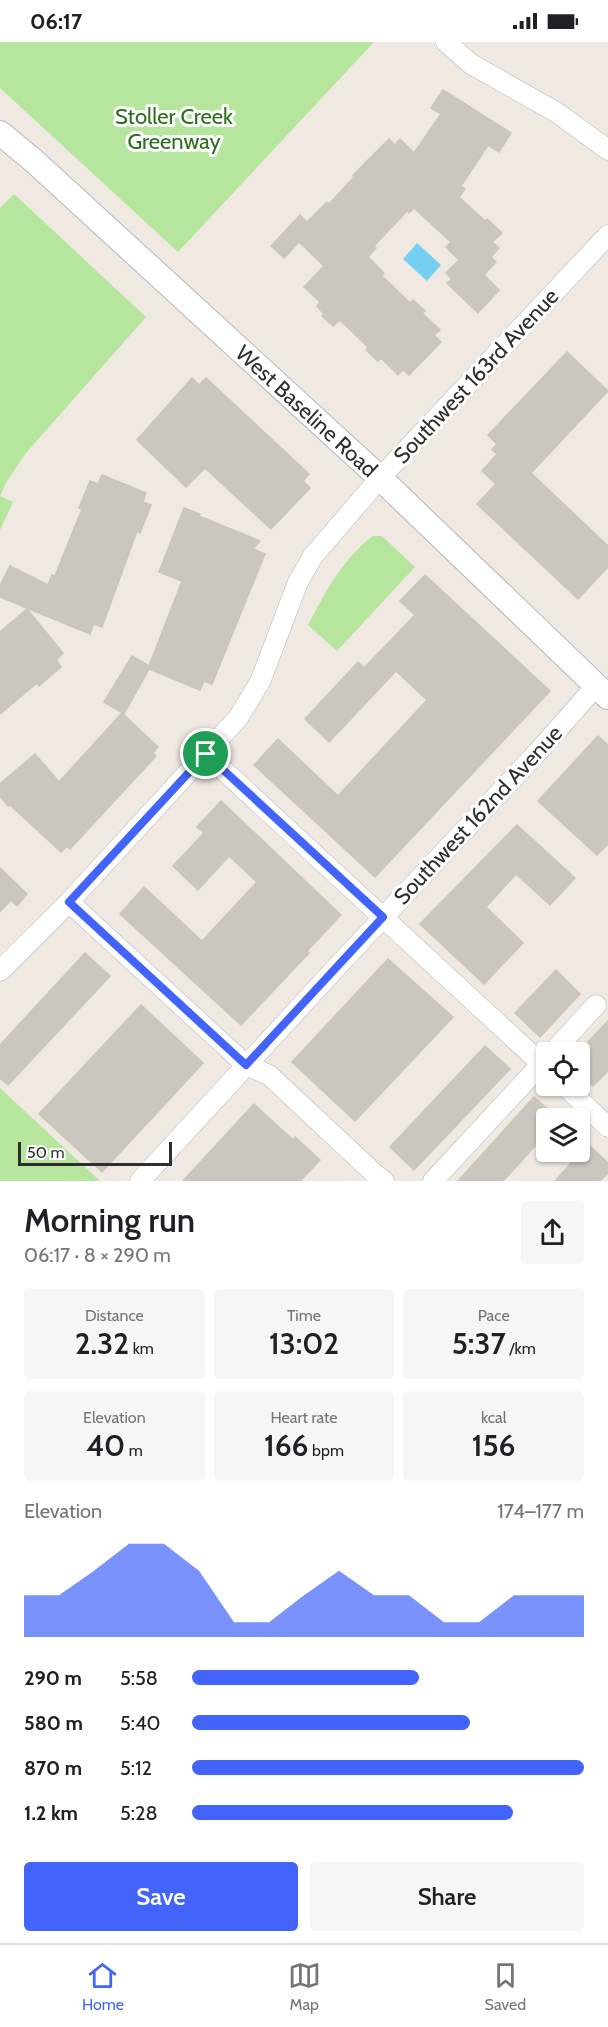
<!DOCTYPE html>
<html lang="en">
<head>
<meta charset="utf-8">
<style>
  body { margin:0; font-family:Cabin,sans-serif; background:#f6f6f6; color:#202124; height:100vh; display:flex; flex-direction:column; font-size:22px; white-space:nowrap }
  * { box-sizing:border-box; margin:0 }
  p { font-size:20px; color:#757577 }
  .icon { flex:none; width:33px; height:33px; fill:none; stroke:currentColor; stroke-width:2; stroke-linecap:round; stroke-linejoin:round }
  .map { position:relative; height:1139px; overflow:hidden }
  .side { display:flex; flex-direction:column; background:#fff; flex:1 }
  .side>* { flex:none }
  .buttons { position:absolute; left:536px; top:1000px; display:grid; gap:12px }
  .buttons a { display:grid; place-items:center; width:54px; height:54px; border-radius:6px; background:#fff; box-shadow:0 2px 4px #0004; font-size:30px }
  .scale { position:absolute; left:18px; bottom:15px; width:154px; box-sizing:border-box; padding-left:6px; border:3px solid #2e2e2e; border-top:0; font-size:16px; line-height:21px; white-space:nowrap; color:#2e2e2e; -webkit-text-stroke:4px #fff; paint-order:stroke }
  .pin { position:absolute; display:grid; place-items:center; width:51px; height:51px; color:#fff; margin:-26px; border:3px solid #fff; border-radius:50%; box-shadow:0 2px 6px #0007 }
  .round { display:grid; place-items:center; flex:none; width:63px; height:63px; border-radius:6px; background:#f6f6f6 }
  .headline { display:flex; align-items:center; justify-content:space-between; height:102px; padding:0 24px }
  h1 { font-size:33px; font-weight:600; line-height:45px }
  .figures { display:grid; grid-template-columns:repeat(3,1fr); gap:9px; height:102px; padding:6px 24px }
  .figures div { display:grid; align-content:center; border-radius:6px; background:#f6f6f6; text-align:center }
  .figures b { font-size:30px; font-weight:600 }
  .figures small { font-size:16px; font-weight:400 }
  .figures p { font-size:16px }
  .chart { height:168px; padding:12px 24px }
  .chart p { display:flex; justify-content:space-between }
  .chart svg { width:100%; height:108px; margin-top:6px; fill:#4264fb; opacity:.7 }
  .cta { display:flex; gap:12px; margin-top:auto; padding:12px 24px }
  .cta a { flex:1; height:69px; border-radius:6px; background:#4264fb; color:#fff; font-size:24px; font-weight:600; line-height:69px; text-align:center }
  .cta a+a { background:#f6f6f6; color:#202124 }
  ul { padding:0 24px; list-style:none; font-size:20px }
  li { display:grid; grid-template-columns:96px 72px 1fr; align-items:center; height:45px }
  li i { height:15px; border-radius:8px; background:#4264fb }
  .status { display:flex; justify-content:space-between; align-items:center; height:42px; padding:0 30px; background:#fff; direction:ltr }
  .status svg { height:16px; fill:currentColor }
  .menu { display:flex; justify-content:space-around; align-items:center; height:84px; border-top:2px solid #e0e0e0; background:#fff; font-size:16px; color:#757577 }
  .menu a { display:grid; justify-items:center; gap:3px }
  .menu .current { color:#4264fb }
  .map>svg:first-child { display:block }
  .green { fill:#b6e59e }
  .water { fill:#75cff0 }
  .building { fill:#cbc7bf; stroke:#cbc5ba; stroke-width:1.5 }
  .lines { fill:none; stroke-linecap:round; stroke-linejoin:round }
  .minor-casing { stroke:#b4b7c1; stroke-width:21 }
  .tertiary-casing { stroke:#b4b7c1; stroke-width:26 }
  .minor { stroke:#fff; stroke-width:20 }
  .tertiary { stroke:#fff; stroke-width:24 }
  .route-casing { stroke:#fff; stroke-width:12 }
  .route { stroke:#4264fb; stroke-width:8 }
  .labels { text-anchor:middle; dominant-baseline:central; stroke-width:6; stroke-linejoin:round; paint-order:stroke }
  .park-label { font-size:22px; fill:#2c6e1b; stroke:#fff }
  .street-label { font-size:22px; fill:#2e2e2e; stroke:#fff }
</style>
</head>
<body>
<div class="status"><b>06:17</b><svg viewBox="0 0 49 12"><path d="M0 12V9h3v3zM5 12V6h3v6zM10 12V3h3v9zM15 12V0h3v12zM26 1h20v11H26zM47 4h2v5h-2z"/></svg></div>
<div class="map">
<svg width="608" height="1139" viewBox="0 0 608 1139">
  <rect width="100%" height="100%" fill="#efe9e1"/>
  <g class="green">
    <path d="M0,0H374L178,210L0,46Z"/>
    <path d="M14,152L146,275L26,411L7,439L0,454L13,460L0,488V166Z"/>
    <path d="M373,494H381L384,496L415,525L337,609L308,583C325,551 343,516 373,494Z"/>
    <path d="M0,1046L100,1139H0Z"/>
  </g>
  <path class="water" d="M417,201L441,223L427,239L403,217Z"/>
  <g class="building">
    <path d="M443,48L511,91L499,110L488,103L461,144L465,147L459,155L485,179L487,177L502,191L492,200L499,206L491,215L496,220L484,233L499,248L478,271L447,241L452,237L446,231L459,218L446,205L451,200L414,166L409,171L407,169L374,204L376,206L368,215L384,231L382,234L410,261L413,258L425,269L422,271L440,288L434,293L441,300L409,333L403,327L398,333L381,316L378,319L366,308L368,305L340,278L333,284L322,274L324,272L317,264L320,260L304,245L324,224L299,200L284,216L271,204L300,173L307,180L327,160L329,162L354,135L353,134L361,125L389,97L395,103L400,97L414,111L441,72L431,66Z"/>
    <path d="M567,310L608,349L531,431L608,504V525L578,557L477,462L496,442L482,429L497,412L492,408L497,402L488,393Z"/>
    <path d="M192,336L199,343L206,336L309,432L303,439L310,446L271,487L205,426L186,445L137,398Z"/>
    <path d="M102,433L146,451L143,460L151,463L140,491L137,489L102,585L94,582L90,592L0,555V544L10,524L48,543L52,533L55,534L82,467L79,466L90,439L98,442Z"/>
    <path d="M184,466L200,472L199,474L260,499L253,507L265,512L212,642L204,639L200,648L149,627L124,672L104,660L132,614L149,624L182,539L159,530Z"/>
    <path d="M425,533L550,649L375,835L254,723L278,697L338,754L427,658L396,629L329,700L305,677L358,620L364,626L415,573L400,559Z"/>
    <path d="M27,567L63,611L56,618L61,625L39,644L37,641L0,672V590Z"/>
    <path d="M122,671L158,705L153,711L156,714L70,807L67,804L61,810L10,763L8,764L0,754V742L35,712L59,740Z"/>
    <path d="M598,694L608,703V802L597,813L538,759Z"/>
    <path d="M221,759L341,873L307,909L309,911L241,983L120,872L144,845L202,899L257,840L229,814L198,848L173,824L204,791L197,785Z"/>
    <path d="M517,783L575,836L550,863L516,832L486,865L523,901L484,942L420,882Z"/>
    <path d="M0,826L27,852L17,864L11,858L0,870Z"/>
    <path d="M85,911L110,934L8,1043L0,1036V1003Z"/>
    <path d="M388,917L453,975L355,1079L292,1020Z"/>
    <path d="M556,928L580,952L540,995L515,971Z"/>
    <path d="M141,963L203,1021L102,1130L39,1072Z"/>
    <path d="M608,979V1029L593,1044L579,1031V1009Z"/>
    <path d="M485,1004L510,1027L414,1128L390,1105Z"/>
    <path d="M534,1055L559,1077H546V1092L503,1139H458Z"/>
    <path d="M254,1062L293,1098L295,1095L320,1118L300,1139H183Z"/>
    <path d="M588,1102L608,1121V1131L600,1139H555Z"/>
  </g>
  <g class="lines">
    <defs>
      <g id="minor">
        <path d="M446,0L471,22L556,70L608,108"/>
        <path d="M206,712L546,1026"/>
        <path d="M69,860L246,1023L269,1033L376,1133L384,1139"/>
        <path d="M0,929L69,860L238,676L260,640L298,540L313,514L380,436L608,193"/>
        <path d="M552,1011L596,963"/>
        <path d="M565,1044L608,1085"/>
        <path d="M140,1139L335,927L544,703L596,644"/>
        <path d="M433,1139L546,1017"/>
      </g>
      <g id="tertiary">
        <path id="s1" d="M0,91L34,119L380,436L608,655"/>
      </g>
    </defs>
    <use href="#minor" class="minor-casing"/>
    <use href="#tertiary" class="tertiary-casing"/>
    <use href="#minor" class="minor"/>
    <use href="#tertiary" class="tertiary"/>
  </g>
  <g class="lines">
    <defs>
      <path id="route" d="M206,712L383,875L246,1023L69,860Z"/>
    </defs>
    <use href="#route" class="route-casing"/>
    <use href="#route" class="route"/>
  </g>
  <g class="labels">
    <g class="park-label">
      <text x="174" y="74">Stoller Creek<tspan x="174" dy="25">Greenway</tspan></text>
    </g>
    <g class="street-label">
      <text transform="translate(476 334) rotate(-47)">Southwest 163rd Avenue</text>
      <text stroke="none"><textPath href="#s1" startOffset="414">West Baseline Road</textPath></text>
      <text transform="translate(478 773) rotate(-47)">Southwest 162nd Avenue</text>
    </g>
  </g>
</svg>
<div class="buttons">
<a><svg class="icon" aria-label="locate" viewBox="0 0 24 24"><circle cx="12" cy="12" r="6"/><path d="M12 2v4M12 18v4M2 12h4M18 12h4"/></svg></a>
<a><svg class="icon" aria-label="layers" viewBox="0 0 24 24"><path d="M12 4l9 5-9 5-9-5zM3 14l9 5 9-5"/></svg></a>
</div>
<div class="scale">50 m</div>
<div class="pin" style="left:206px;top:712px;background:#1e9e55"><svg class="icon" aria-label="arrive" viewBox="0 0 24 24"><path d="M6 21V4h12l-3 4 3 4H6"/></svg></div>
</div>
<section class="side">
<div class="headline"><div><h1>Morning run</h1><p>06:17 · 8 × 290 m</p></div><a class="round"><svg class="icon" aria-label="share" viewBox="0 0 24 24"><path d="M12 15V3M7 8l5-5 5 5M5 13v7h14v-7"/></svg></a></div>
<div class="figures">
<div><p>Distance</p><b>2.32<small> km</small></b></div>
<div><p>Time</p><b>13:02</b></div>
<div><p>Pace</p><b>5:37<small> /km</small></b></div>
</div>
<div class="figures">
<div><p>Elevation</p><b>40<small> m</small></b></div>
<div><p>Heart rate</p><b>166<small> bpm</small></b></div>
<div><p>kcal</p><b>156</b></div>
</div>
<div class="chart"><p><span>Elevation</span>174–177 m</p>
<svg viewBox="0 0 160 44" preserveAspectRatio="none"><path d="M0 44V27L10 27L20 17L30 6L40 6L50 17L60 38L70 38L80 27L90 17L100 27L110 27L120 38L130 38L140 27L150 27L160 27V44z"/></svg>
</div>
<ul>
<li><b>290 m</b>5:58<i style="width:58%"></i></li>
<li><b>580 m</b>5:40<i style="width:71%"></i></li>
<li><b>870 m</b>5:12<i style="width:100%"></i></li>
<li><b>1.2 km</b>5:28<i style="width:82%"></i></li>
</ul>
<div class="cta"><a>Save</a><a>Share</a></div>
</section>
<nav class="menu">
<a class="current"><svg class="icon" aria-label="home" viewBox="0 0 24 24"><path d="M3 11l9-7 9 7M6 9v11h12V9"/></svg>Home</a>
<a><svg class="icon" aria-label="map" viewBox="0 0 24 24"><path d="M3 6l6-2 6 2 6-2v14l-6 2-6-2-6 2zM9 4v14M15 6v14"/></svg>Map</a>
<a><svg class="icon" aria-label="saved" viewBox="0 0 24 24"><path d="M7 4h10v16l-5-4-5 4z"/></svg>Saved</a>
</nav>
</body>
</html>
